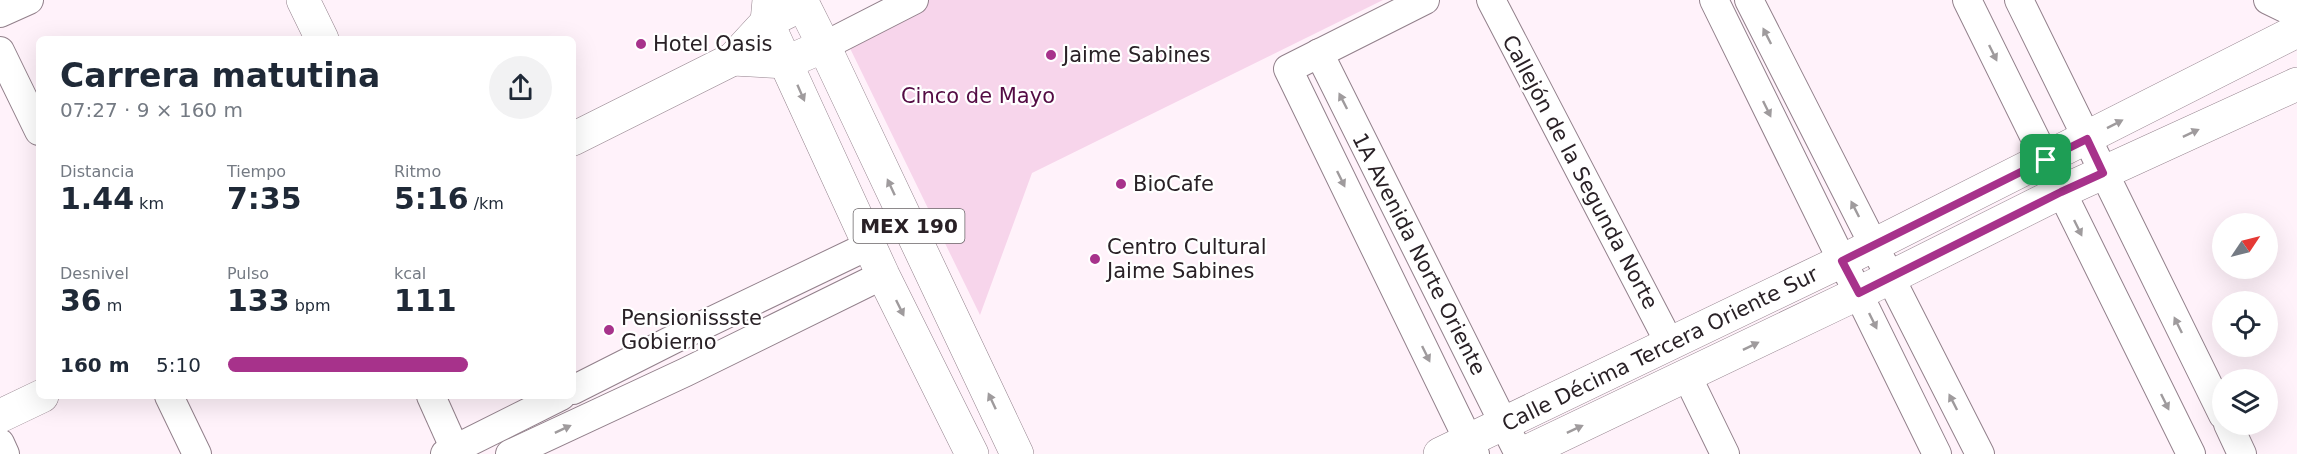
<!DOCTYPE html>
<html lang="es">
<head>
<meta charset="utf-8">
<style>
  body { margin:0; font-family:"DejaVu Sans",sans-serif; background:#f2f2f3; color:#1f2937; height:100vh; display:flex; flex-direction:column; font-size:22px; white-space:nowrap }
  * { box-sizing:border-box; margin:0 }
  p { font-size:20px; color:#747a83 }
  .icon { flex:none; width:33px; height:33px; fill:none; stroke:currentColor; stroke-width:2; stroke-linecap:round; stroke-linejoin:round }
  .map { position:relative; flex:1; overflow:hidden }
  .panel { position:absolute; left:36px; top:36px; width:540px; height:363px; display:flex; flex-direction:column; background:#fff; border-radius:9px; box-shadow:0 6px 24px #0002 }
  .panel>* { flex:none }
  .needle { width:39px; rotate:55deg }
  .controls { position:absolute; left:2212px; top:213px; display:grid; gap:12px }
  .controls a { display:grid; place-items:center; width:66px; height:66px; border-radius:50%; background:#fff; box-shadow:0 6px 24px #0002; font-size:30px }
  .pin { position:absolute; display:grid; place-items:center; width:51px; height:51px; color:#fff; margin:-26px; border-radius:12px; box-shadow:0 3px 9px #0006 }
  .round { display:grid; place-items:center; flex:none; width:63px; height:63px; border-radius:32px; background:#f2f2f3 }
  .headline { display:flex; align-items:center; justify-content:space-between; height:102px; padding:0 24px }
  h1 { font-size:33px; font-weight:800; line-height:45px }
  .metrics { display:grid; grid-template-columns:repeat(3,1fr); gap:9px; height:102px; padding:6px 24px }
  .metrics div { display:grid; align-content:center }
  .metrics b { font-size:30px; font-weight:800 }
  .metrics small { font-size:16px; font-weight:400 }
  .metrics p { font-size:16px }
  ul { padding:0 24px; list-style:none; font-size:20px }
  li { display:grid; grid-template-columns:96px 72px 1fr; align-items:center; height:45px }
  li i { height:15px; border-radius:8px; background:#a7328b }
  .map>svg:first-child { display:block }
  .green { fill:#f7d5eb }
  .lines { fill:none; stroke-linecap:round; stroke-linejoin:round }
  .minor-casing { stroke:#92808b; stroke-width:30 }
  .tertiary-casing { stroke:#92808b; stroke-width:34 }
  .primary-casing { stroke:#92808b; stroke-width:34 }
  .minor { stroke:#fff; stroke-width:28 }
  .tertiary { stroke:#fff; stroke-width:33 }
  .primary { stroke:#fff; stroke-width:33 }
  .oneway { fill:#9f9b9d }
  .route-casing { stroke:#fff; stroke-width:12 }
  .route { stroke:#a7328b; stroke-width:8 }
  .poi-dot { fill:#a7328b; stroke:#fff; stroke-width:2 }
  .labels { text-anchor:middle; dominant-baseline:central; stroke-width:4.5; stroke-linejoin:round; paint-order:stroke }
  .shield { fill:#fff; stroke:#696467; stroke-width:1.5 }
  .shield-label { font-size:20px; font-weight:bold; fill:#292126 }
  .poi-label { font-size:21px; fill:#292126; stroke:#fff; text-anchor:start }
  .park-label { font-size:21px; fill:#540c44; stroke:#fff }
  .street-label { font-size:21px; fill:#292126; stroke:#fff }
</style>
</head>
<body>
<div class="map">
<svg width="2297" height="454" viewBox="0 0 2297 454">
  <rect width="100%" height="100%" fill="#fff2fa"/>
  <path class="green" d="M922,0H1383L1032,173L980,315L845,38Z"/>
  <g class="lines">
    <defs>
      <g id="minor">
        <path d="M1425,0L1288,69L1475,454"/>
        <path d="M1491,0L1670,344"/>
        <path d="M1714,0L1937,454"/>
        <path d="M1749,0L1980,454"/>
        <path d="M1967,0L2191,454"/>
        <path d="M2019,0L2223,415"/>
        <path d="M2268,0L2297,14"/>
        <path d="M0,13L29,0"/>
        <path d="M824,46L914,0"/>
        <path d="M0,51L39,131"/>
        <path d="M1319,53L1519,454"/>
        <path d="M1687,376L1725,454"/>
        <path d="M573,390L672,340L870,245"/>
        <path d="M169,396L197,454"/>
        <path d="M431,396L457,454"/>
        <path d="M2228,424L2242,454"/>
        <path d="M0,443L5,454"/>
        <path d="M445,454L561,396"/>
        <path d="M510,454L686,372L883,275"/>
      </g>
      <g id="tertiary">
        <path d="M303,0L322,39"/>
        <path d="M733,59L787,62L824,46"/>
        <path d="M573,139L733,59L767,22L803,4"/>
        <path d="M0,416L42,396"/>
        <path d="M1440,454L1842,261L2297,31"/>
        <path d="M1522,454L1859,293L2061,192L2297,84"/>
      </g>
      <g id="primary">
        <path d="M769,0L767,22L883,275L972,454"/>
        <path d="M798,0L803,4L824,46L1017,454"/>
      </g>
    </defs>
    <use href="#minor" class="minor-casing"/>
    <use href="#tertiary" class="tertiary-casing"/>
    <use href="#primary" class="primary-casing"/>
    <use href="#minor" class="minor"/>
    <use href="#tertiary" class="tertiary"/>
    <use href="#primary" class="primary"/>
  </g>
  <defs><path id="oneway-solid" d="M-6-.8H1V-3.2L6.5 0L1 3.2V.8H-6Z" transform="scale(1.5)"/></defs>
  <g class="oneway">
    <use href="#oneway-solid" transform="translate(1767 36) rotate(-117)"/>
    <use href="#oneway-solid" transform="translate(1993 53) rotate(64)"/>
    <use href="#oneway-solid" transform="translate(801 93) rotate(66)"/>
    <use href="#oneway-solid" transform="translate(1343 101) rotate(-117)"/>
    <use href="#oneway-solid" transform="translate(1767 109) rotate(64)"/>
    <use href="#oneway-solid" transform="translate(2115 124) rotate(-27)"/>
    <use href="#oneway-solid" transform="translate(2191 133) rotate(-25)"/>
    <use href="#oneway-solid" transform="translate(1341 179) rotate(64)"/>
    <use href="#oneway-solid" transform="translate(891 187) rotate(-115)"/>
    <use href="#oneway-solid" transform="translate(1855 209) rotate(-117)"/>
    <use href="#oneway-solid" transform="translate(2078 228) rotate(64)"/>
    <use href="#oneway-solid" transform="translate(900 308) rotate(64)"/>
    <use href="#oneway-solid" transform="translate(1873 321) rotate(64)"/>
    <use href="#oneway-solid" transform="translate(2178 325) rotate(-116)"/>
    <use href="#oneway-solid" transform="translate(1751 346) rotate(-26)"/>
    <use href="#oneway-solid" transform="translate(1426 354) rotate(64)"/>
    <use href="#oneway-solid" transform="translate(992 401) rotate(-115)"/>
    <use href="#oneway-solid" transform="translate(1953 402) rotate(-117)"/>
    <use href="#oneway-solid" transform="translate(2165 402) rotate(64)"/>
    <use href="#oneway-solid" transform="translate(563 429) rotate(-25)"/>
    <use href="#oneway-solid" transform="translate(1575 429) rotate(-25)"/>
  </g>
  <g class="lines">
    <defs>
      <path id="route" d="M2087,139L2103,173L2061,192L1859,293L1842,261Z"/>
    </defs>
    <use href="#route" class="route-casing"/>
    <use href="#route" class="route"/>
  </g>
  <g class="poi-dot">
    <circle cx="641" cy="44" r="6"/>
    <circle cx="1051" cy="55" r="6"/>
    <circle cx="1121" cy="184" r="6"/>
    <circle cx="1095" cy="259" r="6"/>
    <circle cx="609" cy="330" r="6"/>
  </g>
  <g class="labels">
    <rect class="shield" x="853.5" y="209" width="111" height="34" rx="4.5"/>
    <g class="shield-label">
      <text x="909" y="226">MEX 190</text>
    </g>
    <g class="poi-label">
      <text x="653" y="44">Hotel Oasis</text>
      <text x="1063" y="55">Jaime Sabines</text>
      <text x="1133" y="184">BioCafe</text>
      <text x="1107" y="247">Centro Cultural<tspan x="1107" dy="24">Jaime Sabines</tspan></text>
      <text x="621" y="318">Pensionissste<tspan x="621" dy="24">Gobierno</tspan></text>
    </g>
    <g class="park-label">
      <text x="978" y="96">Cinco de Mayo</text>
    </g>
    <g class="street-label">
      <text transform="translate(1580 172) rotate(62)">Callejón de la Segunda Norte</text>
      <text transform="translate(1419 254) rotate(63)">1A Avenida Norte Oriente</text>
      <text transform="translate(1660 349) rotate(-26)">Calle Décima Tercera Oriente Sur</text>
    </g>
  </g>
</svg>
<div class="controls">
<a><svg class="needle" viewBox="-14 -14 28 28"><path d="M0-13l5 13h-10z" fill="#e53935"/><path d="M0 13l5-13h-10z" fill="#747a83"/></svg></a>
<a><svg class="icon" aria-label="locate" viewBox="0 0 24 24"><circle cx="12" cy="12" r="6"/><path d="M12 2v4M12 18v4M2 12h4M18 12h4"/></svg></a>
<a><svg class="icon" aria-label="layers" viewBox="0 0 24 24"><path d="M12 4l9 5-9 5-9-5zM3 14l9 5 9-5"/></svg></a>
</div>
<div class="pin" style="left:2046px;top:160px;background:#1e9e55"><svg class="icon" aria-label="arrive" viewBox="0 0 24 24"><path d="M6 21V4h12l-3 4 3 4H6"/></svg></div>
<section class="panel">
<div class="headline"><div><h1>Carrera matutina</h1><p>07:27 · 9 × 160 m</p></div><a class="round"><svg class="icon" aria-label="share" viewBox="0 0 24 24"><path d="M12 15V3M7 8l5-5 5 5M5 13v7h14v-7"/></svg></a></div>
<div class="metrics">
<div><p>Distancia</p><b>1.44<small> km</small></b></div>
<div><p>Tiempo</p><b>7:35</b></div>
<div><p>Ritmo</p><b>5:16<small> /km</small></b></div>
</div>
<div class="metrics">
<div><p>Desnivel</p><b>36<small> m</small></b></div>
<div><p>Pulso</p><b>133<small> bpm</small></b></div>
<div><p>kcal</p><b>111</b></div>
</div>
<ul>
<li><b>160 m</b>5:10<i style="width:74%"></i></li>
</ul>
</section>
</div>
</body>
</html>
